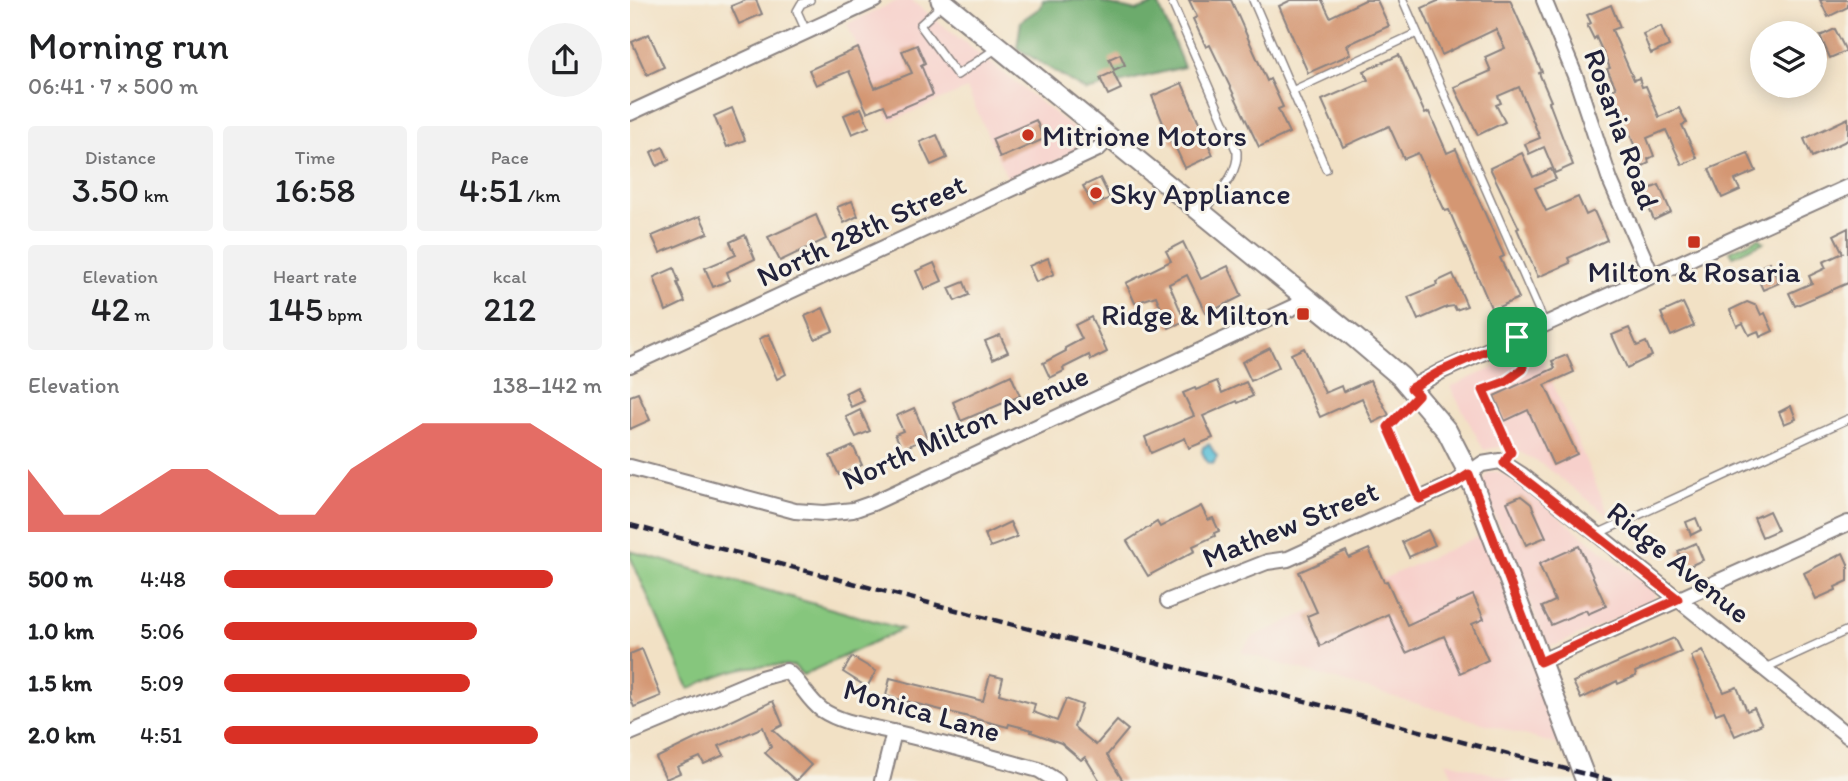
<!DOCTYPE html>
<html lang="en">
<head>
<meta charset="utf-8">
<style>
  body { margin:0; font-family:Itim,sans-serif; background:#f2f2f2; color:#202124; height:100vh; display:flex; flex-direction:column; font-size:26px; white-space:nowrap }
  * { box-sizing:border-box; margin:0 }
  p { font-size:23px; color:#757577 }
  .icon { flex:none; width:38px; height:38px; fill:none; stroke:currentColor; stroke-width:2; stroke-linecap:round; stroke-linejoin:round }
  .map { position:relative; flex:1; overflow:hidden }
  .details { display:flex; flex-direction:column; background:#fff; width:630px }
  .details>* { flex:none }
  .buttons { position:absolute; left:1120px; top:21px; display:grid; gap:14px }
  .buttons a { display:grid; place-items:center; width:77px; height:77px; border-radius:50%; background:#fff; box-shadow:0 4px 18px #0003; font-size:35px }
  .pin { position:absolute; display:grid; place-items:center; width:60px; height:60px; color:#fff; margin:-30px; border-radius:14px; box-shadow:0 4px 10px #0006 }
  .round { display:grid; place-items:center; flex:none; width:74px; height:74px; border-radius:37px; background:#f2f2f2 }
  .headline { display:flex; align-items:center; justify-content:space-between; height:119px; padding:0 28px }
  h1 { font-size:38px; font-weight:600; line-height:52px }
  .stats { display:grid; grid-template-columns:repeat(3,1fr); gap:10px; height:119px; padding:7px 28px }
  .stats div { display:grid; align-content:center; border-radius:7px; background:#f2f2f2; text-align:center }
  .stats b { font-size:35px; font-weight:600 }
  .stats small { font-size:19px; font-weight:400 }
  .stats p { font-size:19px }
  .chart { height:196px; padding:14px 28px }
  .chart p { display:flex; justify-content:space-between }
  .chart svg { width:100%; height:126px; margin-top:7px; fill:#d93025; opacity:.7 }
  ul { padding:0 28px; list-style:none; font-size:23px }
  li { display:grid; grid-template-columns:112px 84px 1fr; align-items:center; height:52px }
  li i { height:18px; border-radius:9px; background:#d93025 }
  main { display:flex; flex:1; min-height:0 }
  .map>svg:first-child { display:block }
  .built { fill:#f7d0cb }
  .green { fill:#86c67d; stroke:#54745c; stroke-width:2 }
  .forest { fill:#6cab6c; stroke:#476654; stroke-width:2 }
  .water { fill:#59bfd7; stroke:#3e7089; stroke-width:2 }
  .building { fill:#d49773 }
  .lines { fill:none; stroke-linecap:round; stroke-linejoin:round }
  .lane-casing { stroke:#8a8280; stroke-width:10 }
  .street-casing { stroke:#8a8280; stroke-width:18 }
  .secondary-casing { stroke:#8a8280; stroke-width:23 }
  .lane { stroke:#fff; stroke-width:7 }
  .street { stroke:#fff; stroke-width:14 }
  .secondary { stroke:#fff; stroke-width:19 }
  .rail { stroke:#22223b; stroke-width:4.5; stroke-dasharray:10 5; stroke-linecap:butt }
  .route-casing { stroke:#fff; stroke-width:14 }
  .route { stroke:#d93025; stroke-width:9 }
  .poi-dot { fill:#c8321e; stroke:#f7f3e8; stroke-width:2.5 }
  .labels { text-anchor:middle; dominant-baseline:central; stroke-width:6; stroke-linejoin:round; paint-order:stroke }
  .street-label { font-size:30px; fill:#22223b; stroke:#f7f3e8 }
  .poi-label { font-size:30px; fill:#22223b; stroke:#f7f3e8; text-anchor:start }
</style>
</head>
<body>
<main>
<section class="details">
<div class="headline"><div><h1>Morning run</h1><p>06:41 · 7 × 500 m</p></div><a class="round"><svg class="icon" aria-label="share" viewBox="0 0 24 24"><path d="M12 15V3M7 8l5-5 5 5M5 13v7h14v-7"/></svg></a></div>
<div class="stats">
<div><p>Distance</p><b>3.50<small> km</small></b></div>
<div><p>Time</p><b>16:58</b></div>
<div><p>Pace</p><b>4:51<small> /km</small></b></div>
</div>
<div class="stats">
<div><p>Elevation</p><b>42<small> m</small></b></div>
<div><p>Heart rate</p><b>145<small> bpm</small></b></div>
<div><p>kcal</p><b>212</b></div>
</div>
<div class="chart"><p><span>Elevation</span>138–142 m</p>
<svg viewBox="0 0 160 44" preserveAspectRatio="none"><path d="M0 44V22L10 38L20 38L30 30L40 22L50 22L60 30L70 38L80 38L90 22L100 14L110 6L120 6L130 6L140 6L150 14L160 22V44z"/></svg>
</div>
<ul>
<li><b>500 m</b>4:48<i style="width:87%"></i></li>
<li><b>1.0 km</b>5:06<i style="width:67%"></i></li>
<li><b>1.5 km</b>5:09<i style="width:65%"></i></li>
<li><b>2.0 km</b>4:51<i style="width:83%"></i></li>
</ul>
</section>
<div class="map">
<svg width="1218" height="781" viewBox="0 0 1218 781">
  <rect width="100%" height="100%" fill="#f7f3e8"/>
  <filter id="ink" filterUnits="userSpaceOnUse"><feTurbulence type="fractalNoise" baseFrequency=".0143" numOctaves="2"/><feDisplacementMap in="SourceGraphic" scale="14" xChannelSelector="R" yChannelSelector="G"/><feConvolveMatrix kernelMatrix="1 2 1 2 8 2 1 2 1" color-interpolation-filters="sRGB"/></filter>
  <filter id="wash" filterUnits="userSpaceOnUse"><feTurbulence type="fractalNoise" baseFrequency=".00686" numOctaves="4" result="noise"/><feDisplacementMap in="SourceGraphic" scale="28" xChannelSelector="R" yChannelSelector="G"/><feGaussianBlur stdDeviation="1.57" result="paint"/><feColorMatrix in="noise" values="0 0 0 0 0 0 0 0 0 0 0 0 0 0 0 0 0 1.4 0 .05"/><feComposite in="paint" operator="in"/></filter>
  <g filter="url(#wash)">
    <rect width="100%" height="100%" fill="#f2e1c5"/>
    <g class="built">
      <path d="M269,0H281L463,144L379,182L337,89L260,121L217,24Z"/>
      <path d="M907,348L980,517L916,467L878,445L854,450L820,387Z"/>
      <path d="M866,471L877,476L1026,593L1022,602L927,645L917,646L852,484L857,473Z"/>
      <path d="M853,534L935,747L611,652L623,637Z"/>
      <path d="M816,761L887,781H825Z"/>
    </g>
    <g class="green">
      <path d="M1129,238L1134,242L1103,256L1100,251Z"/>
      <path d="M0,551L272,629L173,675L164,666C119,664 100,668 59,689L0,556Z"/>
    </g>
    <path class="forest" d="M413,0H471L473,3L506,11L528,3L554,67L456,91L387,48L391,21L411,7Z"/>
    <path class="water" d="M579,444L587,457L583,464L577,462L572,452L573,447Z"/>
    <g id="blocks">
      <g class="building">
        <path d="M116,0H126L132,14L109,24L101,6Z"/>
        <path d="M559,0H601L637,81L640,79L653,107L648,109L659,133L629,147L580,45L576,47L563,19L567,17Z"/>
        <path d="M661,0H692L700,17L735,0H747L759,26L717,45L721,54L678,73L649,6Z"/>
        <path d="M810,0H880L912,72L909,73L921,101L919,102L943,165L925,173L914,147L899,154L895,144L910,138L889,87L868,96L871,103L866,105L875,122L848,135L824,87L861,71L855,57L875,48L866,29L812,55L792,8Z"/>
        <path d="M1190,0H1218V7L1198,17Z"/>
        <path d="M981,5L990,27L982,30L1004,80L1009,78L1012,87L1016,86L1029,117L1049,108L1057,123L1052,125L1067,158L1052,165L1036,130L1017,138L1024,156L1018,159L1019,163L1007,169L1001,154L1007,152L982,90L986,88L977,69L980,68L966,37L964,39L957,25L961,23L957,15Z"/>
        <path d="M1031,26L1039,46L1021,54L1013,34Z"/>
        <path d="M1205,29L1216,51L1200,58L1190,36Z"/>
        <path d="M19,34L34,67L17,75L2,42Z"/>
        <path d="M287,45L295,63L291,65L303,95L258,114L254,105L237,112L219,71L186,85L179,70L228,48L245,88L282,73L272,51Z"/>
        <path d="M490,54L495,65L484,70L479,59Z"/>
        <path d="M769,55L795,114L799,112L817,153L826,149L874,256L870,258L889,298L862,310L819,210L815,211L788,153L774,159L759,126L713,147L692,100L738,80L734,71Z"/>
        <path d="M483,72L491,89L478,95L470,78Z"/>
        <path d="M552,83L583,155L555,168L544,144L542,145L522,96Z"/>
        <path d="M102,108L115,140L97,147L84,116Z"/>
        <path d="M231,108L239,127L222,134L214,115Z"/>
        <path d="M1218,118V140L1182,157L1174,139Z"/>
        <path d="M406,120L414,139L370,158L362,139Z"/>
        <path d="M307,135L317,158L301,165L290,142Z"/>
        <path d="M33,147L39,160L27,166L21,152Z"/>
        <path d="M892,153L903,177L921,169L926,179L905,188L916,211L948,197L956,215L964,211L977,240L938,258L940,263L908,277L887,229L889,228L860,168Z"/>
        <path d="M1118,153L1126,171L1105,180L1110,190L1092,198L1079,169Z"/>
        <path d="M470,178L480,198L463,206L453,186Z"/>
        <path d="M1029,185L1041,212L1024,220L1012,192Z"/>
        <path d="M222,201L228,216L214,223L207,207Z"/>
        <path d="M186,215L196,239L150,261L138,237Z"/>
        <path d="M70,216L78,233L30,253L22,236Z"/>
        <path d="M1218,228V283L1165,306L1159,293L1182,283L1179,276L1196,268L1193,262L1213,253L1204,235Z"/>
        <path d="M115,235L125,259L97,272L100,280L83,287L75,268L106,255L100,242Z"/>
        <path d="M553,242L571,279L598,266L612,296L576,314L557,275L539,284L555,321L539,328L526,296L505,303L496,283L541,261L536,251Z"/>
        <path d="M418,258L424,274L406,282L399,266Z"/>
        <path d="M1140,262L1149,283L1133,290L1124,270Z"/>
        <path d="M304,263L312,281L294,289L286,271Z"/>
        <path d="M44,268L49,282L47,283L55,302L36,311L24,277Z"/>
        <path d="M823,274L837,306L826,310L824,306L817,307L788,320L778,297L807,285L806,282Z"/>
        <path d="M334,282L339,295L325,301L319,288Z"/>
        <path d="M1117,302L1127,306L1131,315L1135,313L1143,331L1130,337L1128,331L1119,335L1113,323L1107,326L1100,310Z"/>
        <path d="M1053,303L1064,326L1041,336L1031,313Z"/>
        <path d="M193,308L203,331L185,339L175,316Z"/>
        <path d="M461,317L477,352L461,360L459,355L433,368L434,371L420,378L413,363L436,351L435,348L452,339L445,325Z"/>
        <path d="M999,328L1007,346L1016,342L1022,356L997,368L982,335Z"/>
        <path d="M139,334L156,374L147,379L129,339Z"/>
        <path d="M370,335L378,352L363,359L355,341Z"/>
        <path d="M640,348L649,367L621,381L612,362Z"/>
        <path d="M674,348L695,393L711,386L713,392L740,380L759,415L743,423L732,398L690,417L661,354Z"/>
        <path d="M937,355L944,372L915,385L947,454L923,465L898,410L875,421L864,396L925,368L922,361Z"/>
        <path d="M381,375L390,396L331,421L323,402Z"/>
        <path d="M587,381L592,393L616,382L623,396L608,403L607,401L573,416L583,438L559,448L555,438L521,453L515,437L564,416L553,393L565,388L566,390Z"/>
        <path d="M227,387L234,401L221,407L215,393Z"/>
        <path d="M8,393L20,420L0,429V396Z"/>
        <path d="M1161,406L1166,419L1154,424L1149,412Z"/>
        <path d="M284,408L297,438L272,449L265,434L273,431L266,416Z"/>
        <path d="M230,410L240,431L226,437L216,417Z"/>
        <path d="M223,446L232,465L209,475L200,456Z"/>
        <path d="M891,496L901,504L916,537L896,545L877,502Z"/>
        <path d="M571,506L578,520L583,518L589,531L584,533L585,536L563,546L565,551L518,576L497,541L527,522L530,527Z"/>
        <path d="M1139,511L1148,530L1132,537L1124,518Z"/>
        <path d="M1066,518L1071,530L1061,535L1056,522Z"/>
        <path d="M380,522L387,537L360,547L355,534Z"/>
        <path d="M798,530L805,545L779,557L772,542Z"/>
        <path d="M1066,543L1073,560L1055,568L1048,551Z"/>
        <path d="M949,546L976,606L958,614L956,610L921,625L912,607L925,601L909,564Z"/>
        <path d="M739,549L754,582L757,581L777,625L843,595L854,619L842,624L858,660L830,673L814,636L776,653L758,614L690,646L677,616L687,612L669,572L716,551L719,558Z"/>
        <path d="M1213,553L1218,564V581L1205,587L1206,590L1186,599L1174,573Z"/>
        <path d="M1044,638L1051,652L1005,672L1006,676L988,684L987,681L951,699L943,682Z"/>
        <path d="M12,649L31,696L4,707L0,697V654Z"/>
        <path d="M1072,650L1094,692L1107,687L1117,711L1124,708L1132,724L1105,736L1094,711L1086,714L1061,656Z"/>
        <path d="M222,657L246,671L237,687L213,672Z"/>
        <path d="M360,675L373,678L369,694L405,704L403,712L427,721L436,699L452,705L444,727L466,745L487,721L498,730L477,755L493,781H470L455,757L451,760L431,743L401,732L402,730L379,724L378,727L256,696L260,678L353,701Z"/>
        <path d="M143,701L153,725L143,730L181,765L166,781L135,753L141,747L133,727L89,746L94,755L74,764L70,757L47,767L50,773L36,779L26,758Z"/>
      </g>
    </g>
  </g>
  <g filter="url(#ink)">
    <use href="#blocks" fill-opacity="0" stroke="#8a8280" stroke-width="2"/>
    <g class="lines">
      <defs>
        <g id="lane">
          <path d="M541,0L607,152C609,175 586,195 573,213"/>
          <path d="M623,0L696,169"/>
          <path d="M773,0L915,324"/>
          <path d="M314,3L290,25L327,75L367,48"/>
          <path d="M176,31L167,11L171,4L180,0"/>
          <path d="M662,91L787,33"/>
          <path d="M787,396L758,427L790,498"/>
          <path d="M874,463L881,452L853,389L875,382L893,369V353L887,337"/>
          <path d="M967,534L1218,419"/>
          <path d="M1135,668L1218,630"/>
        </g>
        <g id="street">
          <path d="M914,0L946,78L980,180L1022,276"/>
          <path d="M0,113L245,0"/>
          <path d="M0,365L468,149L480,137"/>
          <path d="M781,388L812,371L1218,187"/>
          <path d="M0,467L165,511L194,513L223,510L243,503L666,306L674,296"/>
          <path d="M538,601L637,562L658,559L825,483L852,464L870,461L892,475L967,534L1218,736"/>
          <path d="M910,662L1218,523"/>
          <path d="M0,733L131,678L156,671C171,682 177,699 192,710C213,724 240,726 263,732C312,743 360,757 409,770L427,781"/>
          <path d="M252,781L264,732"/>
        </g>
        <path id="secondary" d="M311,0L723,336L771,377L817,431L839,474L956,781"/>
      </defs>
      <use href="#lane" class="lane-casing"/>
      <use href="#street" class="street-casing"/>
      <use href="#secondary" class="secondary-casing"/>
      <use href="#lane" class="lane"/>
      <use href="#street" class="street"/>
      <use href="#secondary" class="secondary"/>
      <path class="rail" d="M0,525L982,781"/>
    </g>
  </g>
  <g class="lines" filter="url(#ink)">
    <defs>
      <path id="route" d="M887,337L893,353V369L875,382L853,390L881,452L874,463L1048,599L910,662L839,474L825,483L790,499L758,427L788,395L781,388L811,371Z"/>
    </defs>
    <use href="#route" class="route-casing"/>
    <use href="#route" class="route"/>
  </g>
  <g class="poi-dot">
    <circle cx="398" cy="135" r="7"/>
    <circle cx="466" cy="193" r="7"/>
    <rect x="1057" y="235" width="14" height="14" rx="3.5"/>
    <rect x="666" y="307" width="14" height="14" rx="3.5"/>
  </g>
  <g class="labels">
    <g class="street-label">
      <text transform="translate(992 129) rotate(70)">Rosaria Road</text>
      <text transform="translate(231 230) rotate(-25)">North 28th Street</text>
      <text transform="translate(335 427) rotate(-24)">North Milton Avenue</text>
      <text transform="translate(660 524) rotate(-22)">Mathew Street</text>
      <text transform="translate(1049 562) rotate(39)">Ridge Avenue</text>
      <text transform="translate(292 710) rotate(16)">Monica Lane</text>
    </g>
    <g class="poi-label">
      <text x="412" y="135">Mitrione Motors</text>
      <text x="480" y="193">Sky Appliance</text>
      <text x="1064" y="271" text-anchor="middle">Milton &amp; Rosaria</text>
      <text x="659" y="314" text-anchor="end">Ridge &amp; Milton</text>
    </g>
  </g>
</svg>
<div class="buttons">
<a><svg class="icon" aria-label="layers" viewBox="0 0 24 24"><path d="M12 4l9 5-9 5-9-5zM3 14l9 5 9-5"/></svg></a>
</div>
<div class="pin" style="left:887px;top:337px;background:#1e9e55"><svg class="icon" aria-label="arrive" viewBox="0 0 24 24"><path d="M6 21V4h12l-3 4 3 4H6"/></svg></div>
</div>
</main>
</body>
</html>
